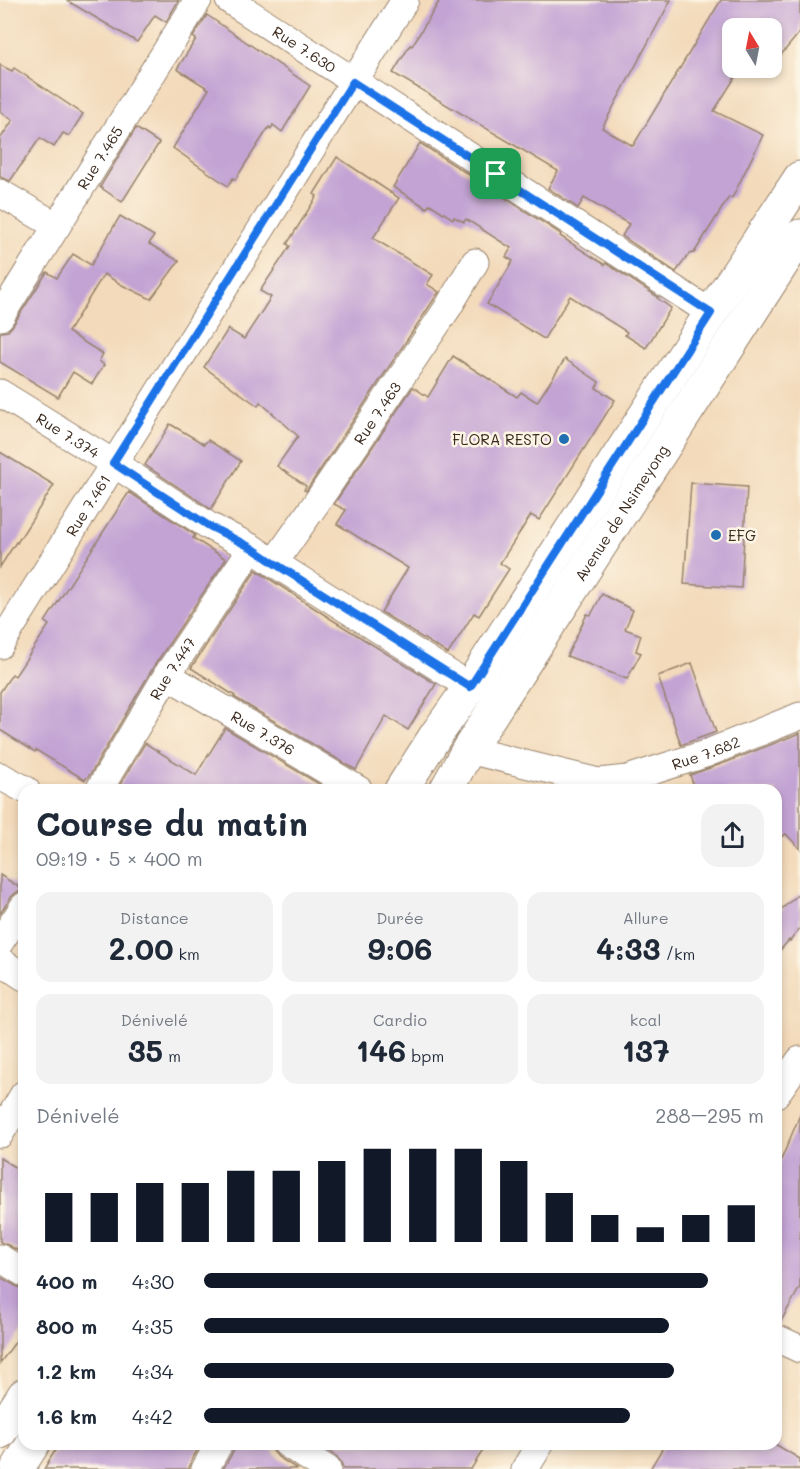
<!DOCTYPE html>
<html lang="fr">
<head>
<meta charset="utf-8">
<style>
  body { margin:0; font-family:Mali,sans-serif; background:#f2f2f3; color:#1f2937; height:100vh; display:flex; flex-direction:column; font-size:22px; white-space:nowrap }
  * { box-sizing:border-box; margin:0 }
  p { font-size:20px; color:#747a83 }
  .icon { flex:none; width:33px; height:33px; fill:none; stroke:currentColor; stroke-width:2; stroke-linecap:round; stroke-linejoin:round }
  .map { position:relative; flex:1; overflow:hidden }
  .details { position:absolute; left:18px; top:784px; width:764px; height:666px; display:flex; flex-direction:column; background:#fff; border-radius:18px; box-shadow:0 3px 9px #0003 }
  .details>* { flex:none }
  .needle { width:39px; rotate:350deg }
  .fabs { position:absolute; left:722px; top:18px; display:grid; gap:12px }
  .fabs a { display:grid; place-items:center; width:60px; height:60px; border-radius:12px; background:#fff; box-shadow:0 3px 9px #0003; font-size:30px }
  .pin { position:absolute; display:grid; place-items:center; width:51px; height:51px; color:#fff; margin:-26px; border-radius:12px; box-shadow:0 3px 9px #0006 }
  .round { display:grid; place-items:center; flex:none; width:63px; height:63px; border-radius:18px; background:#f2f2f3 }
  .overview { display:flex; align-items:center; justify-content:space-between; height:102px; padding:0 18px }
  h1 { font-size:33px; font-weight:700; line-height:45px }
  .metrics { display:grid; grid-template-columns:repeat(3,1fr); gap:9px; height:102px; padding:6px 18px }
  .metrics div { display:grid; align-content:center; border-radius:15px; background:#f2f2f3; text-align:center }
  .metrics b { font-size:30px; font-weight:700 }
  .metrics small { font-size:16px; font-weight:400 }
  .metrics p { font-size:16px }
  .chart { height:168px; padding:12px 18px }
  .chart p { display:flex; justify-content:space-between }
  .chart svg { width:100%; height:108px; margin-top:6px; stroke:#111827; stroke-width:6 }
  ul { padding:0 18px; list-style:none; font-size:20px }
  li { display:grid; grid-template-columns:96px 72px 1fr; align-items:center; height:45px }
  li i { height:15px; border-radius:8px; background:#111827 }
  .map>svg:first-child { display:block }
  .building { fill:#c3a3d4 }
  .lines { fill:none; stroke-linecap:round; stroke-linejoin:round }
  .street-casing { stroke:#97826c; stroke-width:29 }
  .secondary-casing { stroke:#97826c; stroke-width:35 }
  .street { stroke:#fff; stroke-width:27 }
  .secondary { stroke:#fff; stroke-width:33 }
  .route-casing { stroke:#fff; stroke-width:12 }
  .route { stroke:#1a73e8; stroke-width:8 }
  .poi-dot { fill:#1f6fb2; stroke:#fcf5e5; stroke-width:2 }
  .labels { text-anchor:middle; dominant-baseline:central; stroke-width:5; stroke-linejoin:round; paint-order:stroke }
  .street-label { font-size:15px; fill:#3b2a1e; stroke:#fcf5e5 }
  .poi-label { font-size:15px; fill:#3b2a1e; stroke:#fcf5e5; text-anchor:end }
</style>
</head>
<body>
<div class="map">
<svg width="800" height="1469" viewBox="0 0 800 1469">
  <rect width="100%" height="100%" fill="#fcf5e5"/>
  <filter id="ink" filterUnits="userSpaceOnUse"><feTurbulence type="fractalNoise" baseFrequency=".0167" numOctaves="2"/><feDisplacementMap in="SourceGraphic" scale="12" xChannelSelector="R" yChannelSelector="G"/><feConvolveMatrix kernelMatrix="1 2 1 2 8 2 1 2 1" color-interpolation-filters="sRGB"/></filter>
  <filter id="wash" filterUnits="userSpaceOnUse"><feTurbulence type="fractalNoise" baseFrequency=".008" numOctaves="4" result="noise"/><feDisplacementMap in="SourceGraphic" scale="24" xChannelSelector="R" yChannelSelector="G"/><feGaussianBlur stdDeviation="1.35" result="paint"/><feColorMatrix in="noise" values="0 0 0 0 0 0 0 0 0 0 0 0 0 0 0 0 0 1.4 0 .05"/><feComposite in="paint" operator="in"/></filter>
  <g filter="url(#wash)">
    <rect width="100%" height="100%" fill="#f3daba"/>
    <g id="blocks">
      <g class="building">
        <path d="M66,0H179L166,22L155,15L137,42Z"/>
        <path d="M440,0H671L602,128L633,146L721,0H800V32L771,67V28H732V68H741L714,111L763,135L732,198L729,197L694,253L689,254L676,272L622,236L629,224L584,198L578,208L548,188L558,171L393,73L410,45L412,46Z"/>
        <path d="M207,15L310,86L282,132L273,125L271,129L269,127L235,180L233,178L228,186L173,148L209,89L177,69L196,39L193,37Z"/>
        <path d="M0,65L12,71L14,68L83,114L69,136L63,133L54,147L40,138L10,181L0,177V139L13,120L0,112Z"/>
        <path d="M136,128L159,143L122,202L100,187Z"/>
        <path d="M420,143L561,234L560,236L605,265L606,263L658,297L657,298L671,308L646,348L625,335L627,332L570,296L544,339L487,304L513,261L506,257L511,248L466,219L464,222L454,217L453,219L430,204L427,208L393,187Z"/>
        <path d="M337,157L399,198L373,238L433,275L427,284L439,292L306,491L304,490L306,486L277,466L298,436L260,402L258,406L204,367L228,329L244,339L271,297L260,291L290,246L287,244L317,196L314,194Z"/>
        <path d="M120,216L154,236L149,244L179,261L151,299L122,285L104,274L68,332L103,354L99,361L104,365L92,384L73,372L58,397L0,362V334L1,332L8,331L13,325L47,272L57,278L73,254L91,265Z"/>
        <path d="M453,356L517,397L521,392L537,402L565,359L599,382L596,388L615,400L539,520L531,515L500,563L509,569L479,616L474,613L448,654L381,612L408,568L337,524L346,510L334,504L413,387L428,397Z"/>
        <path d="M170,424L204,444L208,440L241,461L211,509L145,465Z"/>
        <path d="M0,452L54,485L17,543L16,542L0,567Z"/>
        <path d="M691,483L747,487L741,588L684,584Z"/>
        <path d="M129,492L195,535L193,538L226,559L154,666L91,773L85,780L36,750L35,752L0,730V692L12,674L15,676L49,625L45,622Z"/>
        <path d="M256,570L331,619L436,684L408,730L386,716L356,770L234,697L235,696L191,668Z"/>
        <path d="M602,594L633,610L625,629L641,635L636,651L641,653L627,679L567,656L587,614L591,615Z"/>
        <path d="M692,663L716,732L681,745L658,676Z"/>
        <path d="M225,728L329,790H117L145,743L196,775Z"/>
        <path d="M800,733V849L786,834L776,840V790H695L690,775L727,762Z"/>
        <path d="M0,875L24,890L17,892L11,897L0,914Z"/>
        <path d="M800,893V928L790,941L789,940L776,955V914Z"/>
        <path d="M800,1115V1287L780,1323L776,1322V1172Z"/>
        <path d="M0,1158L24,1173V1254L8,1245L0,1242Z"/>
        <path d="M0,1277L16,1286L24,1289V1330L0,1363Z"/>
        <path d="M59,1444H201L191,1461L189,1469H44Z"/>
        <path d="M235,1444H271L273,1451L278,1457L297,1469H223L233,1452Z"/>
        <path d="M318,1444H487L471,1469H343L341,1462L336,1456Z"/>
        <path d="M665,1444H775L800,1459V1469H650Z"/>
      </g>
    </g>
  </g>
  <g filter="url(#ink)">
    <use href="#blocks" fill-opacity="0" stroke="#97826c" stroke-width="1.5"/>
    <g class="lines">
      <defs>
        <g id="street">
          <path id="s1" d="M229,0L711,313"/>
          <path d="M0,193L57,226"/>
          <path id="s2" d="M0,317L198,0"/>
          <path id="s3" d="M0,393L113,463L209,526L252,548L274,563L470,687"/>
          <path id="s4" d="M274,563L317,502L447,309L475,262"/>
          <path id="s5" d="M0,645L405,0"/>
          <path id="s6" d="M167,675L359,790"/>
          <path id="s7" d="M468,750L599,782L627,779L705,754L800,716"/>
          <path d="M0,776L26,790"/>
          <path id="s8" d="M99,790L167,675L252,548"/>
          <path d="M0,942L24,906"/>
          <path d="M0,961L24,977"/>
          <path d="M776,1094L800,1060"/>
          <path d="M0,1134L24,1094"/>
          <path d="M0,1258L24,1273"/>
          <path d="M776,1338L800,1349"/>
          <path d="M287,1444L327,1469"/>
          <path d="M205,1469L219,1444"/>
          <path d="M525,1469L540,1444"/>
        </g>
        <g id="secondary">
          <path d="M401,790L436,735L470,687L711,313L800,178"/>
          <path id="s9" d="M446,790L468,750L800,236"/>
          <path d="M0,1432L24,1395"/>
          <path d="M17,1469L33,1444"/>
        </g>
      </defs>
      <use href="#street" class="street-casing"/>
      <use href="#secondary" class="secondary-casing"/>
      <use href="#street" class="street"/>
      <use href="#secondary" class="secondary"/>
    </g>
  </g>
  <g class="lines" filter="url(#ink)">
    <defs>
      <path id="route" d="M353,82L711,313L470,687L274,563L252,548L209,526L113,463Z"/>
    </defs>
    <use href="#route" class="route-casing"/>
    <use href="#route" class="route"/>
  </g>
  <g class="poi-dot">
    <circle cx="564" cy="439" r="6"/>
    <circle cx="716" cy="535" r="6"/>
  </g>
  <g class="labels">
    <g class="street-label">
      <text stroke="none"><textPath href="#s1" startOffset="90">Rue 7.630</textPath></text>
      <text stroke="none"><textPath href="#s2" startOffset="188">Rue 7.465</textPath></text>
      <text stroke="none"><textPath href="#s4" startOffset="182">Rue 7.463</textPath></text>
      <text stroke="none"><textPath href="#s3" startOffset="80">Rue 7.374</textPath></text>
      <text stroke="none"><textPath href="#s5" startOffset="165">Rue 7.461</textPath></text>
      <text stroke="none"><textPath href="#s9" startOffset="328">Avenue de Nsimeyong</textPath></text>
      <text stroke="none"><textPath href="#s8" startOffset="142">Rue 7.447</textPath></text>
      <text stroke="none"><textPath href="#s6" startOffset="112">Rue 7.376</textPath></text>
      <text stroke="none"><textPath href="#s7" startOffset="246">Rue 7.682</textPath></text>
    </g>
    <g class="poi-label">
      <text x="552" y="439">FLORA RESTO</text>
      <text x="728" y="535" text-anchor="start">EFG</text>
    </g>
  </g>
</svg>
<div class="fabs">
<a><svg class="needle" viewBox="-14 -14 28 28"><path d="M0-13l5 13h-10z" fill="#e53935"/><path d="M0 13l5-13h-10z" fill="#747a83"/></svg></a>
</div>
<div class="pin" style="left:496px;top:174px;background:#1e9e55"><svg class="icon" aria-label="arrive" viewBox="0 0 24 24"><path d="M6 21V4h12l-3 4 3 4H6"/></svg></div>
<section class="details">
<div class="overview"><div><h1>Course du matin</h1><p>09:19 · 5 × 400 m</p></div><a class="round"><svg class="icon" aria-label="share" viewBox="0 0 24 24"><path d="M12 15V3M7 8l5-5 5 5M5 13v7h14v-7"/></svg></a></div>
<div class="metrics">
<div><p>Distance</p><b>2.00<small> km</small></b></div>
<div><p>Durée</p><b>9:06</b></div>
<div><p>Allure</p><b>4:33<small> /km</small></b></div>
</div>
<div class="metrics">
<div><p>Dénivelé</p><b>35<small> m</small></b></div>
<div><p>Cardio</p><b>146<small> bpm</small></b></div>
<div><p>kcal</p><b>137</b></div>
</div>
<div class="chart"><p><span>Dénivelé</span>288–295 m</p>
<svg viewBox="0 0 160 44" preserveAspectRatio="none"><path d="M5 44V24M15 44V24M25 44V20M35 44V20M45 44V15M55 44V15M65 44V11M75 44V6M85 44V6M95 44V6M105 44V11M115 44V24M125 44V33M135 44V38M145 44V33M155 44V29"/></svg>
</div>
<ul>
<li><b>400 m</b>4:30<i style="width:90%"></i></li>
<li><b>800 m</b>4:35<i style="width:83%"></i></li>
<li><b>1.2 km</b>4:34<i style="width:84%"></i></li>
<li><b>1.6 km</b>4:42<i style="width:76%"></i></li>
</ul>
</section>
</div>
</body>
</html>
